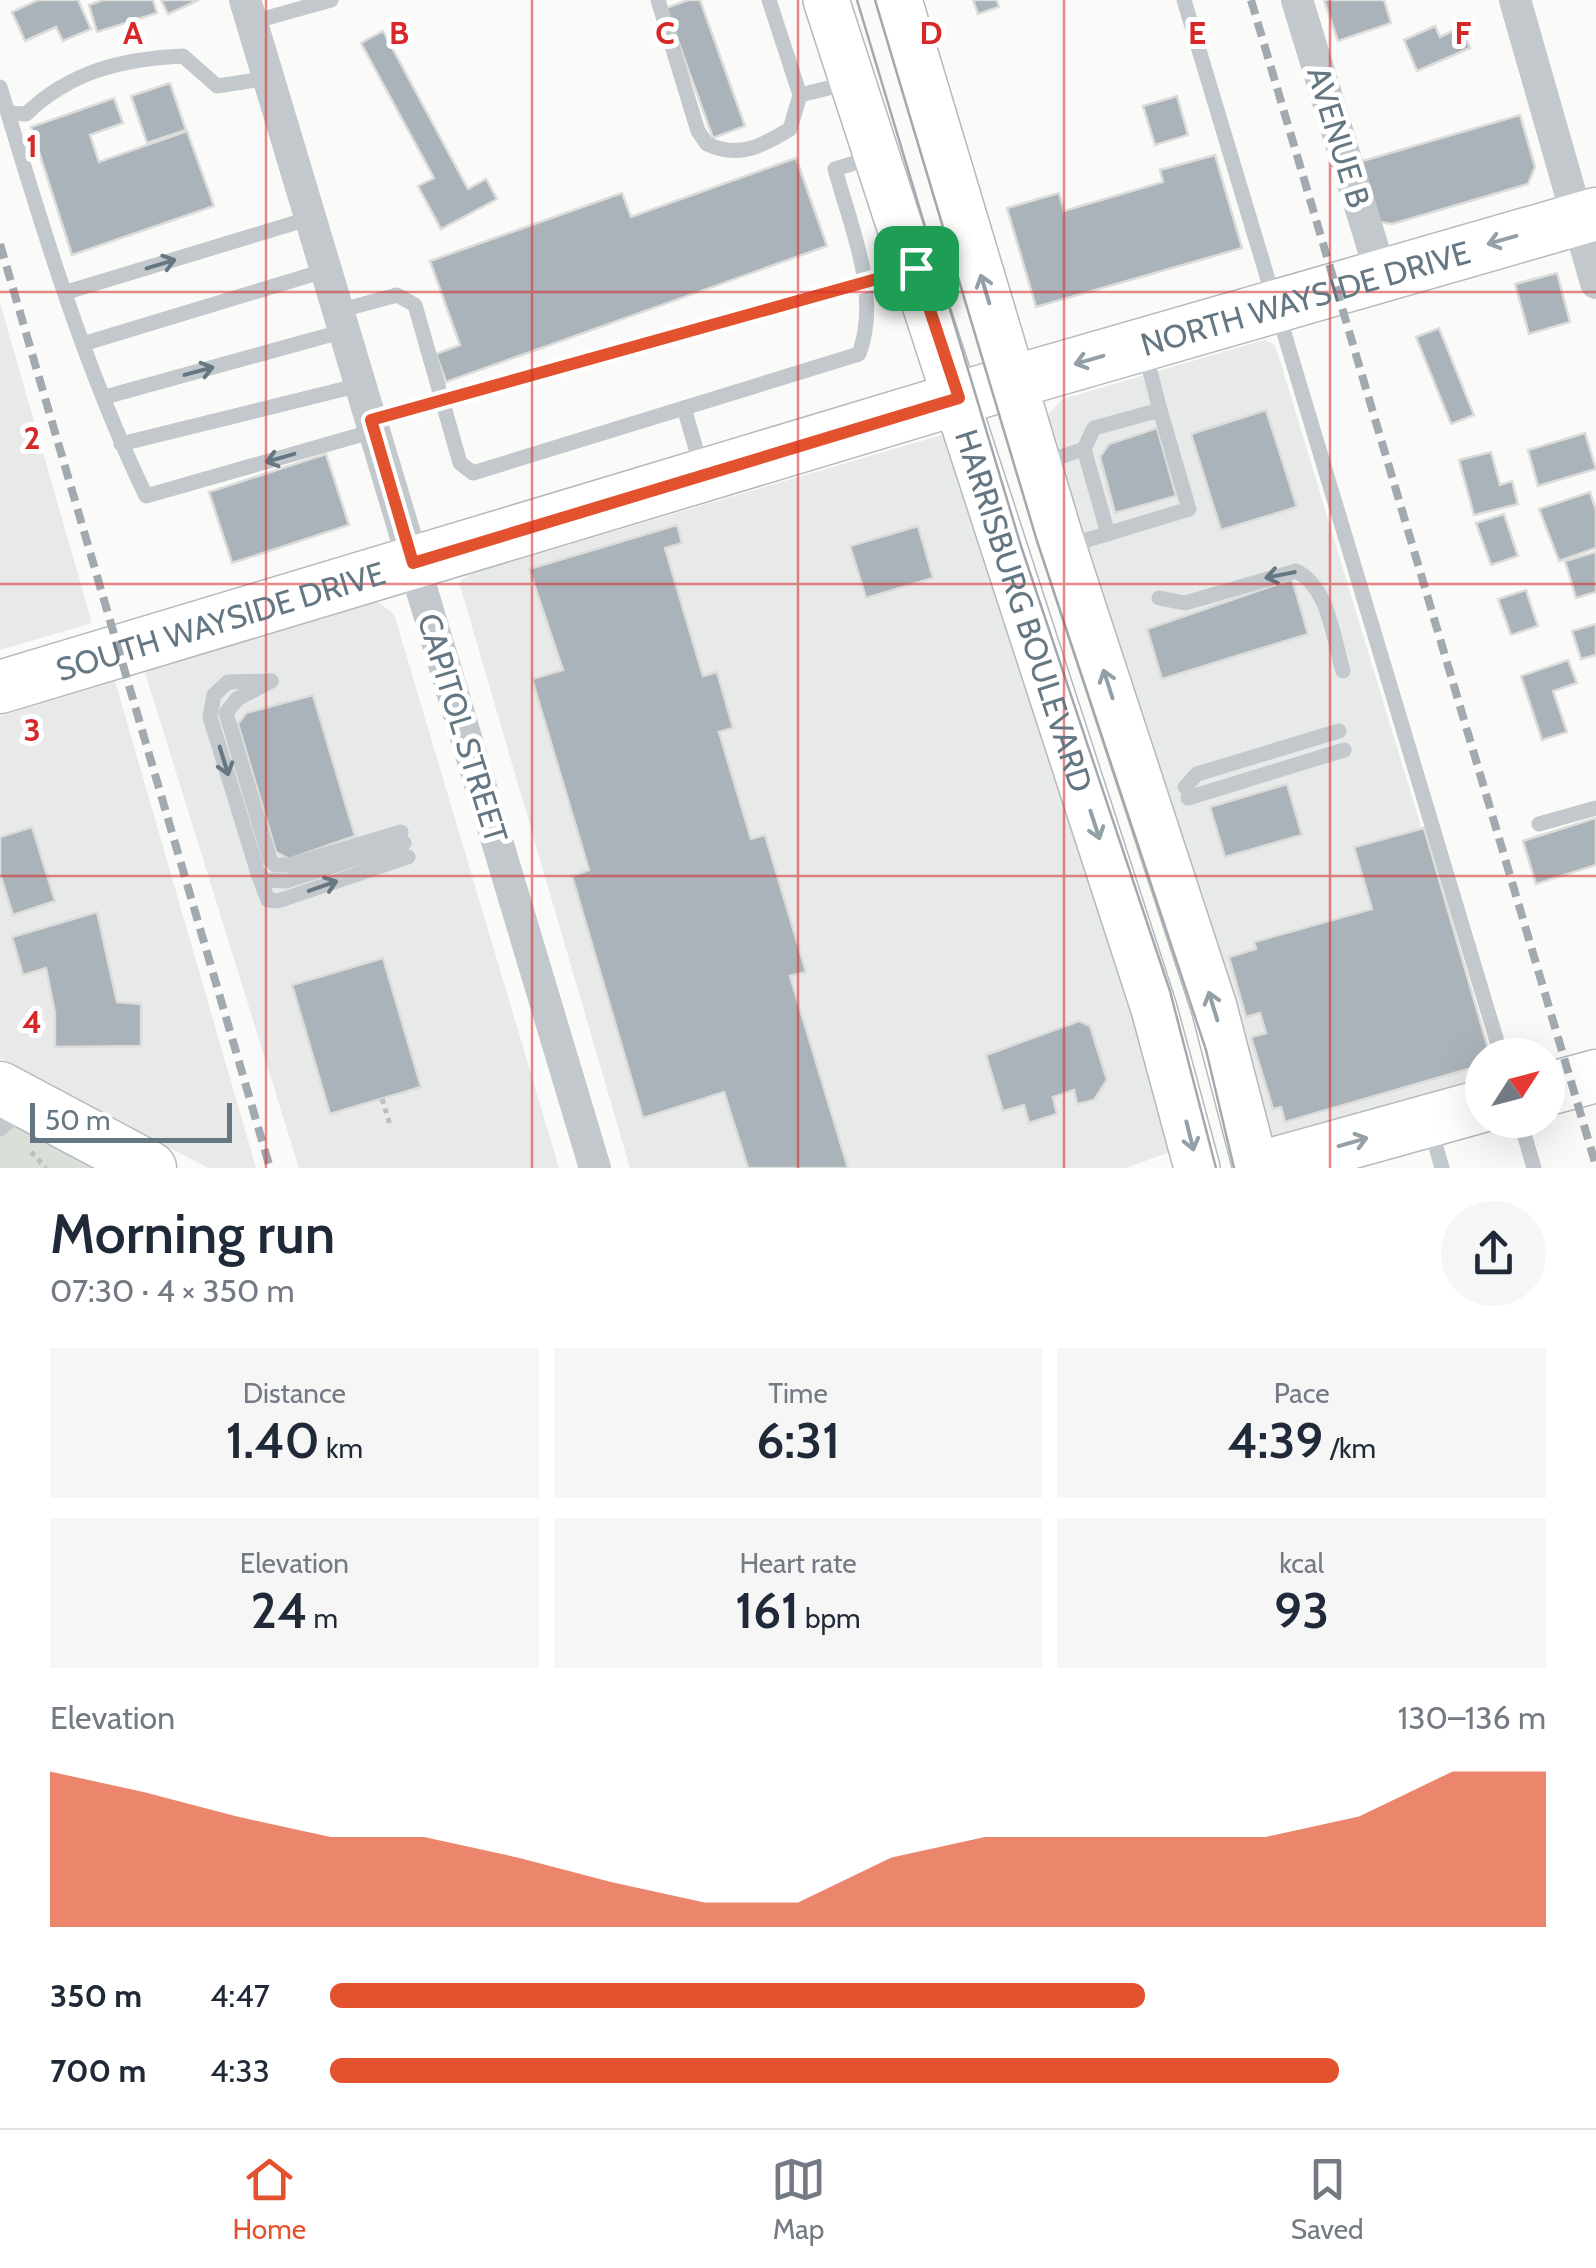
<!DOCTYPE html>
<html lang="en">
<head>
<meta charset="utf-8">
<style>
  body { margin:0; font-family:Cabin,sans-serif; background:#f6f6f7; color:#1f2937; height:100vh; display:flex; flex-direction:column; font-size:38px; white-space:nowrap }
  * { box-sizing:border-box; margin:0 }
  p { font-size:32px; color:#747a83 }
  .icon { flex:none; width:55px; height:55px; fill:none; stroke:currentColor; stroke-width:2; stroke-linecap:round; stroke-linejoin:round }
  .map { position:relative; height:1168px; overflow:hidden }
  .drawer { display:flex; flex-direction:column; background:#fff; flex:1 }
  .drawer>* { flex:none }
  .needle { width:65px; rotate:54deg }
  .fabs { position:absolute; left:1465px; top:1038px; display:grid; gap:20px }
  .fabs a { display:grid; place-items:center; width:100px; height:100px; border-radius:50%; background:#fff; box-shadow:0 10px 40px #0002; font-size:50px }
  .scale { position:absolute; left:30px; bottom:25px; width:202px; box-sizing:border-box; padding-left:10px; border:5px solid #657783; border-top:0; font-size:28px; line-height:35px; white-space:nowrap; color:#657783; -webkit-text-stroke:8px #fff; paint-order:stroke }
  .pin { position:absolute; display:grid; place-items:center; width:85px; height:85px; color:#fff; margin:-42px; border-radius:20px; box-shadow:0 5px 15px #0006 }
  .round { display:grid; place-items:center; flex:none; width:105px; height:105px; border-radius:52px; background:#f6f6f7 }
  .headline { display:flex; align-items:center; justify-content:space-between; height:170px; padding:0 50px }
  h1 { font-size:55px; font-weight:600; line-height:75px }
  .stats { display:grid; grid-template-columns:repeat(3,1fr); gap:15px; height:170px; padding:10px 50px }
  .stats div { display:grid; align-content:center; border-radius:0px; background:#f6f6f7; text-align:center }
  .stats b { font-size:50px; font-weight:600 }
  .stats small { font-size:28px; font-weight:400 }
  .stats p { font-size:28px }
  .chart { height:280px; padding:20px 50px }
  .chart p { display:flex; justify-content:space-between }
  .chart svg { width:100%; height:180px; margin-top:10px; fill:#e3522e; opacity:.7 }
  ul { padding:0 50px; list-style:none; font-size:32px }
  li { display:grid; grid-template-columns:160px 120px 1fr; align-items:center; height:75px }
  li i { height:25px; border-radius:12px; background:#e3522e }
  .tab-bar { display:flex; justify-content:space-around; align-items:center; height:140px; border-top:2px solid #e0e1e3; background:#fff; font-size:28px; color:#747a83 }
  .tab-bar a { display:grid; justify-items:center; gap:5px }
  .tab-bar .active { color:#e3522e }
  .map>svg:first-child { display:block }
  .built { fill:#e8e9e9 }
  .green { fill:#dadfd7 }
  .building { fill:#aab3b9; stroke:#dcdcda; stroke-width:2.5 }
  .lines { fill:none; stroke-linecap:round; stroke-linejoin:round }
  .secondary-casing { stroke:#b3babf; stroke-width:48 }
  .primary-casing { stroke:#b5babe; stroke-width:55 }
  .path { stroke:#bbbfc2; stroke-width:5; stroke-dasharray:5 5; stroke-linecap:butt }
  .lane { stroke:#c3c8cc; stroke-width:15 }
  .street { stroke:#c3c8cc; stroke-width:32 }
  .secondary { stroke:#fff; stroke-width:45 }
  .primary { stroke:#fff; stroke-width:52 }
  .tram { stroke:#a2aab0; stroke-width:2.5 }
  .rail { stroke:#a2aab0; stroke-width:8; stroke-dasharray:15 8; stroke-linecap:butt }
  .oneway { stroke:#93a0a8 }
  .oneway2 { stroke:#657783 }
  .route-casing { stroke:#fff; stroke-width:20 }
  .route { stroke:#e3522e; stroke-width:12 }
  .grid { fill:none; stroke:#d62828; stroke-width:2.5; stroke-opacity:0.55 }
  .labels { text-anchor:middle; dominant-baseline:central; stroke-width:10; stroke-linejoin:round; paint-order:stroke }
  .street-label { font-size:32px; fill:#657783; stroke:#fff }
  .grid-label { font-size:32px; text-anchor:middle; font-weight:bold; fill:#d62828; stroke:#fff; stroke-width:10; stroke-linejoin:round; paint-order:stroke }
</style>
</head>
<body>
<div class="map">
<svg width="1596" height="1168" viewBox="0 0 1596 1168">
  <rect width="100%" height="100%" fill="#fafaf8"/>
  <g class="built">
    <path d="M0,303L92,623L0,650Z"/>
    <path d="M1264,340L1274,344L1278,354L1490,1055H1482V1077L1275,1136H1265L1045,417L1063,399Z"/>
    <path d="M945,434L953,436L1175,1150L1126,1168H630L459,582L469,574Z"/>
    <path d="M374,599L394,614L559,1168H299L143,666Z"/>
    <path d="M115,681L256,1168H208L0,1058V716Z"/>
  </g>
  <path class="green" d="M0,1111L108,1168H0Z"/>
  <g class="building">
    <path d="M38,0H78L91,29L63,41L56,27L25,41L12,12Z"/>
    <path d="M103,0H153L157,13L97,32L89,5Z"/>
    <path d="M161,0H199L168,14Z"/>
    <path d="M688,0H700L745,126L713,138L666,8Z"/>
    <path d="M973,0H997L999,7L978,14Z"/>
    <path d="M1324,0H1384L1391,23L1338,41Z"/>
    <path d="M1435,26L1440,37L1461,27L1470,48L1417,71L1404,40Z"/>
    <path d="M383,31L468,189L486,179L497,199L441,229L418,186L434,178L361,43Z"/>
    <path d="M170,83L186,130L147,143L131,96Z"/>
    <path d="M1177,96L1188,135L1155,145L1143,106Z"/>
    <path d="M114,98L123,123L90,135L99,162L187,131L214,206L72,255L31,127Z"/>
    <path d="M1520,115L1535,167L1528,184L1392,224L1380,222L1359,162Z"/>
    <path d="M1215,155L1242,248L1036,307L1007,208L1059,193L1064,211L1163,182L1160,170Z"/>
    <path d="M796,158L827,246L446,382L436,354L460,345L430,261L622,193L631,217Z"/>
    <path d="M1557,273L1570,322L1529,334L1515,284Z"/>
    <path d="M1439,328L1474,415L1451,424L1416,337Z"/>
    <path d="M1266,410L1297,507L1221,530L1191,434Z"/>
    <path d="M1157,428L1176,496L1115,513L1100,457L1109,444Z"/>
    <path d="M1585,433L1596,469L1538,486L1528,450Z"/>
    <path d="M1491,452L1500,485L1512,481L1518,504L1474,515L1459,460Z"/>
    <path d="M326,454L349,525L232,563L209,492Z"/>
    <path d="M1590,492L1596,510V548L1559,561L1539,509Z"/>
    <path d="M1504,514L1518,556L1491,565L1476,523Z"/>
    <path d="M677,525L682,543L665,548L703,676L717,672L733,728L719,732L751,839L765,835L806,972L790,976L848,1168H748L724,1092L643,1118L572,876L589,870L532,679L563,670L529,569Z"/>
    <path d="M918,526L933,578L866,598L850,546Z"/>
    <path d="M1596,552V592L1576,598L1565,561Z"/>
    <path d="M1292,579L1308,634L1162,679L1147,629Z"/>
    <path d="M1526,590L1538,626L1511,635L1498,599Z"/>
    <path d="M1596,624V655L1581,659L1572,631Z"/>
    <path d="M1568,660L1577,683L1553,691L1567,732L1542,740L1521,676Z"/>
    <path d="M313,695L355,836L289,859L276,852L238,724L246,713Z"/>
    <path d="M1287,784L1302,835L1225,857L1210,807Z"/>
    <path d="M1596,818V865L1536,884L1523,841Z"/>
    <path d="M32,827L55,901L13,915L0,874V837Z"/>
    <path d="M1424,828L1490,1055H1482V1065L1285,1122L1281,1107L1273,1109L1251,1037L1266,1033L1260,1013L1246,1017L1229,957L1256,949L1254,942L1372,909L1354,847Z"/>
    <path d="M97,912L117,1002L141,1004V1046L55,1047V1013L46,968L23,975L12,937Z"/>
    <path d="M383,958L421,1087L330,1114L292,985Z"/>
    <path d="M1079,1021L1090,1026L1107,1080L1094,1100L1077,1104L1074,1090L1053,1097L1057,1114L1029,1123L1024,1105L1003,1111L986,1055Z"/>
  </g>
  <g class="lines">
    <defs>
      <g id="secondary">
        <path id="s1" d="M826,0L1154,1009L1197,1168"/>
        <path d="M899,0L1060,537L1214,1007L1256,1168"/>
      </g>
      <g id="primary">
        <path id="s2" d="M0,687L1013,382L1596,214"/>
        <path d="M0,1088L150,1168"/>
        <path d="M1548,1089L1596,1076"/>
        <path d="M1259,1168L1482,1106"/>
      </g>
    </defs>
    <use href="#secondary" class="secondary-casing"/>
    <use href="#primary" class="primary-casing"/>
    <g class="path">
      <path d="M382,1099L391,1128"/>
      <path d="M31,1152L46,1168"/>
    </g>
    <g class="lane">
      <path d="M658,0L698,131L707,144C739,159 762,146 790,129L800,95"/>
      <path d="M769,0L800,95L849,83"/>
      <path d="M1184,0L1501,1055"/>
      <path d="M252,22L331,0"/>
      <path d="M0,87C41,224 84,367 146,496L374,431"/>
      <path d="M8,113L26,114C71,71 122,59 183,56L217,86L269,78"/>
      <path d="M67,292L311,218"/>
      <path d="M338,311L397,295L415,305L460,463L473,473L859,354C881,294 851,228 835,169L871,158"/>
      <path d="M86,343L327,270"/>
      <path d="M105,397L344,331"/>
      <path d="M684,408L701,466"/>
      <path d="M371,420L911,269"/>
      <path d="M121,444L360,385"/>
      <path d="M1084,449L1108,534"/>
      <path d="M1042,463L1084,449L1094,428L1160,410L1145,352"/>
      <path d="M1067,546L1189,509L1160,410"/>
      <path d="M1159,598L1185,603L1296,571C1329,587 1333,638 1343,671"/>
      <path d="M271,681L228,682L214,695L210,717L257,870L264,880L286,881L404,843"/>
      <path d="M271,681L237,699L226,713L270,860L275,865H291L401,832"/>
      <path d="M1185,787L1197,774L1339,731"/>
      <path d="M1188,798L1344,750"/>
      <path d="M1539,824L1596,808"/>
      <path d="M258,874L268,900L278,901L408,857"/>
      <path d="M1520,1120L1534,1168"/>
      <path d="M0,1129L24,1109"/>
      <path d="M1431,1129L1442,1168"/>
    </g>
    <g class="street">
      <path d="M245,0L595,1168"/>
      <path d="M1297,0L1381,274"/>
      <path d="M1515,0L1596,283"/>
    </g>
    <use href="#secondary" class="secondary"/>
    <use href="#primary" class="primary"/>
    <g class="tram">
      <path d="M857,0L1021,546L1170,991L1216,1168"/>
      <path d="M875,0L1037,541L1206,1050L1234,1168"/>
    </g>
    <g class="rail">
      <path d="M1251,0L1596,1166"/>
      <path d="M0,244L270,1168"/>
    </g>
  </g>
  <defs><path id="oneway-shaft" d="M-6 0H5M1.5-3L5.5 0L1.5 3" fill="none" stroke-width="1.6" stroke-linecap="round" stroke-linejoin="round" transform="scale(2.5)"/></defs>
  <g class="oneway">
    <use href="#oneway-shaft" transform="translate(1502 240) rotate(164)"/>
    <use href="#oneway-shaft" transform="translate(985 289) rotate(-107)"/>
    <use href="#oneway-shaft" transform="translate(1089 360) rotate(164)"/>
    <use href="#oneway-shaft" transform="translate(1108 684) rotate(-108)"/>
    <use href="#oneway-shaft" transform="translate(1095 825) rotate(72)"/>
    <use href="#oneway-shaft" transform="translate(1213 1006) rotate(-107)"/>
    <use href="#oneway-shaft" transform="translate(1190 1136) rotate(76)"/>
    <use href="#oneway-shaft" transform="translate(1353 1142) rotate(-16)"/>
  </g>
  <g class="oneway2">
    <use href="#oneway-shaft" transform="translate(161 264) rotate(-17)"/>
    <use href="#oneway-shaft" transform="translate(199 371) rotate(-15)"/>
    <use href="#oneway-shaft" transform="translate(280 458) rotate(164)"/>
    <use href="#oneway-shaft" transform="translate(1280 575) rotate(169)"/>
    <use href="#oneway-shaft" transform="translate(224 761) rotate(73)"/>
    <use href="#oneway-shaft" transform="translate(323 886) rotate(-19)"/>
  </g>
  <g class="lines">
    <defs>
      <path id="route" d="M916,268L959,398L413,563L371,420Z"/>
    </defs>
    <use href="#route" class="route-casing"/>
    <use href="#route" class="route"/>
  </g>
  <path class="grid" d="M266,0V1168M532,0V1168M798,0V1168M1064,0V1168M1330,0V1168M0,292H1596M0,584H1596M0,876H1596"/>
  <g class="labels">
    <g class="street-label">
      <text transform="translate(1339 137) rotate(73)">AVENUE B</text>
      <text stroke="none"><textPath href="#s2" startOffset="1362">NORTH WAYSIDE DRIVE</textPath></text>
      <text stroke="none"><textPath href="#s1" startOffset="642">HARRISBURG BOULEVARD</textPath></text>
      <text stroke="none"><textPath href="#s2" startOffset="230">SOUTH WAYSIDE DRIVE</textPath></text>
      <text transform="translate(463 728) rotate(73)">CAPITOL STREET</text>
    </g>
  </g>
  <g class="grid-label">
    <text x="133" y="44">A</text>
    <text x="399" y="44">B</text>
    <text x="665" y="44">C</text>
    <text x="931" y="44">D</text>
    <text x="1197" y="44">E</text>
    <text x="1463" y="44">F</text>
    <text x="32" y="157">1</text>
    <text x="32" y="449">2</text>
    <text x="32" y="741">3</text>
    <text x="32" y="1033">4</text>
  </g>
</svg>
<div class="fabs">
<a><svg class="needle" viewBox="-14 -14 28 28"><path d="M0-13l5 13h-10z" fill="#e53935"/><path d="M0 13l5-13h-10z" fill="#747a83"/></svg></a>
</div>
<div class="scale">50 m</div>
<div class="pin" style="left:916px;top:268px;background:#1e9e55"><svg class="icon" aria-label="arrive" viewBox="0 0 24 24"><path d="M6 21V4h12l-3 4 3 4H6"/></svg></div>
</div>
<section class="drawer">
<div class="headline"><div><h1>Morning run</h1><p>07:30 · 4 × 350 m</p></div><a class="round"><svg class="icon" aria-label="share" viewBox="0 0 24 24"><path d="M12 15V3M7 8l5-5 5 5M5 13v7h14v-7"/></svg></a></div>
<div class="stats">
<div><p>Distance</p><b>1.40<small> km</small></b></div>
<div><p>Time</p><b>6:31</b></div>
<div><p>Pace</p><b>4:39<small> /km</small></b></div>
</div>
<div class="stats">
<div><p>Elevation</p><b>24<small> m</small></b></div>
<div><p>Heart rate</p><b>161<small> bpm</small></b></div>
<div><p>kcal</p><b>93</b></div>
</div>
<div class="chart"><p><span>Elevation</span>130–136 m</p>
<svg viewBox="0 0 160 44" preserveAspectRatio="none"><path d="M0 44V6L10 11L20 17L30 22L40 22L50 27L60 33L70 38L80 38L90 27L100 22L110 22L120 22L130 22L140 17L150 6L160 6V44z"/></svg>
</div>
<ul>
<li><b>350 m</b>4:47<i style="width:67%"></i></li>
<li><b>700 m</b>4:33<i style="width:83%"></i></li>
</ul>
</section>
<nav class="tab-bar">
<a class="active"><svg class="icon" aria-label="home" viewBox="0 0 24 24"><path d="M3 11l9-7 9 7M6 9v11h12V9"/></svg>Home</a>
<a><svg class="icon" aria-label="map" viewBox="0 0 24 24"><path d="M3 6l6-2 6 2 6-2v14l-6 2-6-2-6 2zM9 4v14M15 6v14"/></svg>Map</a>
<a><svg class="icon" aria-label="saved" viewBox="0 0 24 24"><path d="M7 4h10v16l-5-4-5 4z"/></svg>Saved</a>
</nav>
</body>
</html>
